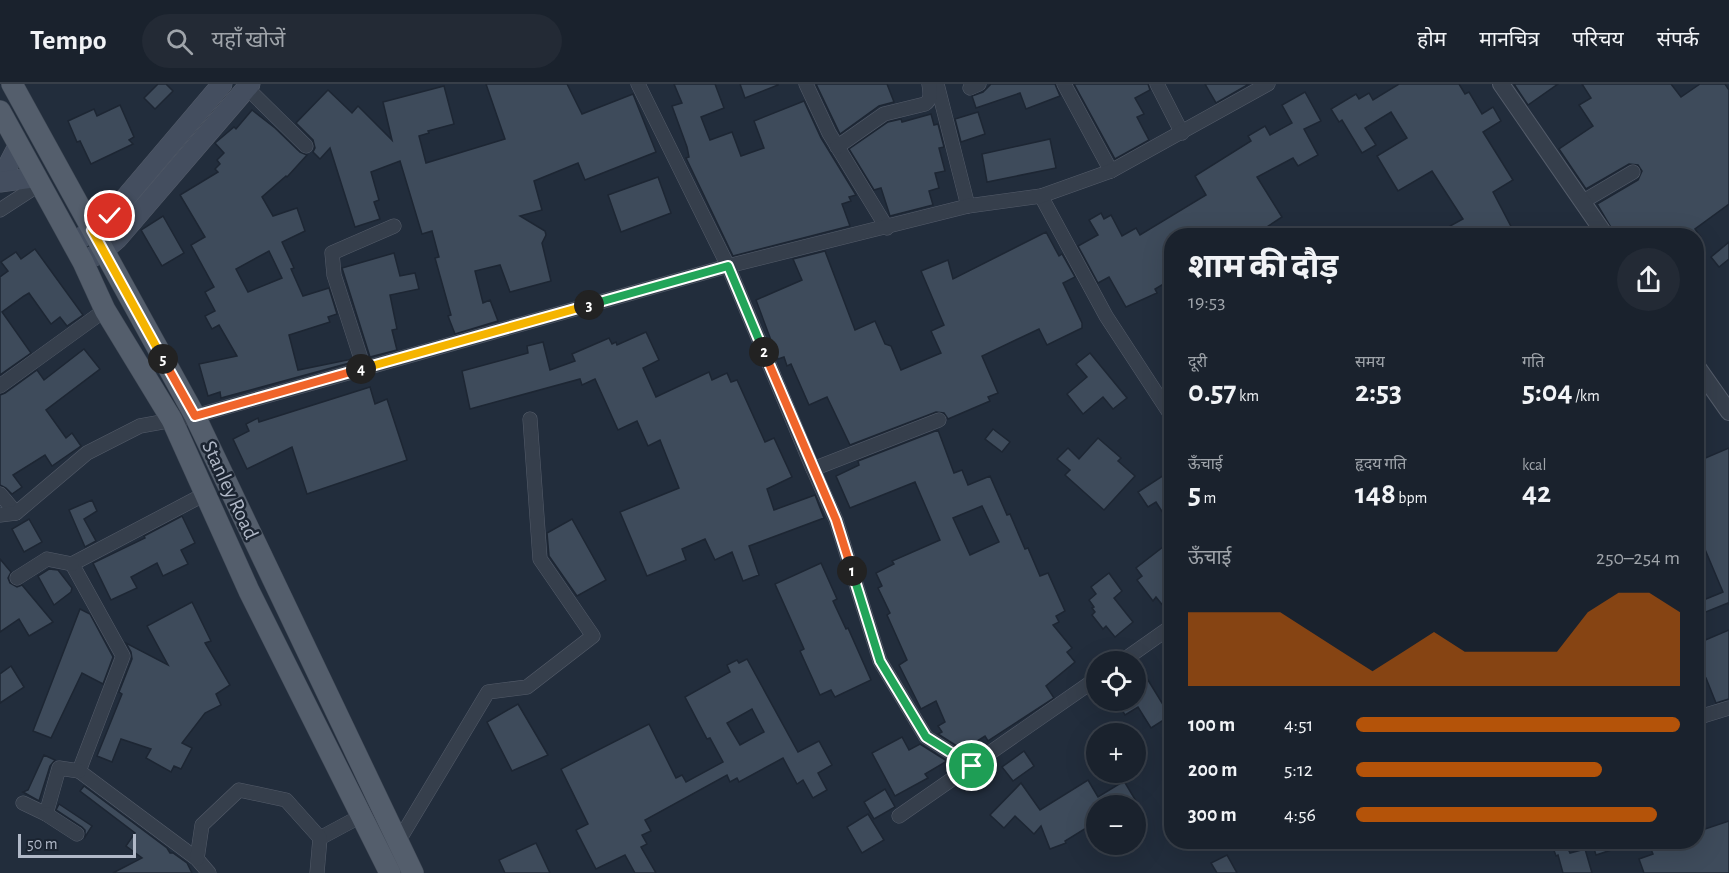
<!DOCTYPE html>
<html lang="hi">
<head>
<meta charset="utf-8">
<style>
  body { margin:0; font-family:"Alegreya Sans","Noto Sans Devanagari",sans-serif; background:#232a35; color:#f1f3f6; height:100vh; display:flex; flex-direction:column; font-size:22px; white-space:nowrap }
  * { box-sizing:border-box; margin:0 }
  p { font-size:20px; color:#9fa4aa }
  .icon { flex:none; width:33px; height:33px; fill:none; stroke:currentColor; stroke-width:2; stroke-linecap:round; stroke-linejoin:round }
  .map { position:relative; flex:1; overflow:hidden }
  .details { position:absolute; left:1164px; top:144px; width:540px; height:621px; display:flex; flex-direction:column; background:#1a222d; border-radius:24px; box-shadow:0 6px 24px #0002,0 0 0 2px #383f49 }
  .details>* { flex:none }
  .fabs { position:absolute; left:1086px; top:567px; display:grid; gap:12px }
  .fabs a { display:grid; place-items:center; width:60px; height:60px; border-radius:50%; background:#1a222d; box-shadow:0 6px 24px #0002,0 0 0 2px #383f49; font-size:30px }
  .scale { position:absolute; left:18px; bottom:15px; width:118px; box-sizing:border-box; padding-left:6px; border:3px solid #b1b9c8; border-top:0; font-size:16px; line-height:21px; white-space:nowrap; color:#b1b9c8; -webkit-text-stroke:4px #1b2431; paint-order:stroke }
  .pin { position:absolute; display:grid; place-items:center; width:51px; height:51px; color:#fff; margin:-26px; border:3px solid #fff; border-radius:50%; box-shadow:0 2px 6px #0007 }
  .km { position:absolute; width:30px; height:30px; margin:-15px; border-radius:50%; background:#222; color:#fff; font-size:16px; line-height:30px; text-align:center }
  .round { display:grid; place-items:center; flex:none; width:63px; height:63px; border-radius:32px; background:#232a35 }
  .head { display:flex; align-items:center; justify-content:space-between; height:102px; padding:0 24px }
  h1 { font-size:33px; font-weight:700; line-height:45px }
  .stats { display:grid; grid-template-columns:repeat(3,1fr); gap:9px; height:102px; padding:6px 24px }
  .stats div { display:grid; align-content:center }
  .stats b { font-size:30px; font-weight:700 }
  .stats small { font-size:16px; font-weight:400 }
  .stats p { font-size:16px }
  .chart { height:168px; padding:12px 24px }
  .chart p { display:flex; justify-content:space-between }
  .chart svg { width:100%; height:108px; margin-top:6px; fill:#b45309; opacity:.7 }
  ul { padding:0 24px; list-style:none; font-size:20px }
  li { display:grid; grid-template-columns:96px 72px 1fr; align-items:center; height:45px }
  li i { height:15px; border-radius:8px; background:#b45309 }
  header { display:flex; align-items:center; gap:36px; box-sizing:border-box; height:84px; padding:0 30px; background:#1a222d; border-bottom:2px solid #383f49 }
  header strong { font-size:28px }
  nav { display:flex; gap:33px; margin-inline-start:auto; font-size:21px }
  .search { width:420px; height:54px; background:#232a35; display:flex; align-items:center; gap:15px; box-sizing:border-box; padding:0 21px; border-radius:33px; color:#9fa4aa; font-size:22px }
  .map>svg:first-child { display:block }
  .building { fill:#3e4b5b; stroke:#1d2633; stroke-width:1.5; fill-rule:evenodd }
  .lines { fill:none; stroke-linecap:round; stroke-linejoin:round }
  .minor-casing { stroke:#545c6a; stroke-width:15 }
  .tertiary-casing { stroke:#545c6a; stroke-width:18 }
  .secondary-casing { stroke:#545c6a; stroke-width:21 }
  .primary-casing { stroke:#3f4855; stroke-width:22 }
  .minor { stroke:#363f4c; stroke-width:14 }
  .tertiary { stroke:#363f4c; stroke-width:16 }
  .secondary { stroke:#444e5f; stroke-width:20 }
  .primary { stroke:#545e6c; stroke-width:21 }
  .split-1-casing { stroke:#fff; stroke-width:12 }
  .split-2-casing { stroke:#fff; stroke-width:12 }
  .split-3-casing { stroke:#fff; stroke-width:12 }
  .split-4-casing { stroke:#fff; stroke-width:12 }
  .split-5-casing { stroke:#fff; stroke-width:12 }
  .split-6-casing { stroke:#fff; stroke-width:12 }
  .split-1 { stroke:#22a559; stroke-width:8 }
  .split-2 { stroke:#f0652b; stroke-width:8 }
  .split-3 { stroke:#22a559; stroke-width:8 }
  .split-4 { stroke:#f5b400; stroke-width:8 }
  .split-5 { stroke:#f0652b; stroke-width:8 }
  .split-6 { stroke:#f5b400; stroke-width:8 }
  .labels { text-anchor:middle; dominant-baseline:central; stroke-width:5; stroke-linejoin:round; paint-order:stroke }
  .street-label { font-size:21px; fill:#b1b9c8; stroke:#1b2431 }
</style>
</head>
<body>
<header>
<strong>Tempo</strong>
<div class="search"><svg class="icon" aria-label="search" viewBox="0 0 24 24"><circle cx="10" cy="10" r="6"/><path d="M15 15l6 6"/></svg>यहाँ खोजें</div>
<nav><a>होम</a><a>मानचित्र</a><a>परिचय</a><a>संपर्क</a></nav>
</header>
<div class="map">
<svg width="1729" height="789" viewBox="0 0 1729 789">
  <rect width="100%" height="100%" fill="#222d3c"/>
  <g class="building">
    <path d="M158,0H166L173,7L155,25L144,14Z"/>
    <path d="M486,0H567L582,30L633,10L656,68L585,96L578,79L534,97L542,126L520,132L545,147L546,151L542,159L551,197L510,208L500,181L475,187L483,219L490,216L498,237L455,250L448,232L451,231L435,174L439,173L432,147L422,150L400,77L371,88L379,116L374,118L380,135L355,143L330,64L320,75L313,68L315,64L313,56L296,39L328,6L352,29L358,22L392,56L383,18L444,2L454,40L428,47L429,49L419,52L426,79L505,55Z"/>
    <path d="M674,0H715L724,24L701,33L710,56L732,48L741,72L764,64L754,37L804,17L821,54L856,111L849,113L851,117L842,120L850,142L733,172L686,74L689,73L687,63L672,22L682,19Z"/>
    <path d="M740,0H778V1L745,14Z"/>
    <path d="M816,0H887L894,18L879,22L840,50Z"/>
    <path d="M991,0H1055L1060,12L1026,25L1020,9L976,24L972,12L983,8Z"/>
    <path d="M1074,0H1148L1150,6L1135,14L1144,30L1137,33L1149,56L1115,75Z"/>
    <path d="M1205,0H1249L1216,19Z"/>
    <path d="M1399,0H1459L1465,10L1469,8L1482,30L1493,23L1501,37L1483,48L1513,96L1493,108L1516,152H1455L1450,142L1463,135L1432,87L1398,107L1377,72L1407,54L1391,28L1365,44L1376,61L1362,69L1342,36L1339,38L1331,25L1356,10L1359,15L1369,9L1373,16Z"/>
    <path d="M1514,0H1558L1528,21Z"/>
    <path d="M1582,0H1671L1681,13L1700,0H1725L1729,6V120L1695,145L1700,152H1616L1597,120L1638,96L1642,87L1638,81L1629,80L1586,105L1559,65L1593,42L1579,21L1591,14Z"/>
    <path d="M1305,8L1321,37L1304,45L1318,71L1298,82L1293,74L1257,93L1282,133L1253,152H1172V195L1155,205L1157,209L1126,223L1109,193L1098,199L1078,162L1098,151L1089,136L1101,129L1104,135L1111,131L1122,152L1136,144L1140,151L1206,111L1195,92L1251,57L1248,52L1265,42L1270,51L1292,39L1282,21Z"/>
    <path d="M120,21L134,53L129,56L133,60L91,80L80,57L77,58L68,37L94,25L97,32Z"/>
    <path d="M252,26L275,44L300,68L307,71L287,93L286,92L262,113L273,132L297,124L305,147L282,158L294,184L291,185L303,212L329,204L337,230L328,233L330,238L289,251L298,286L352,275L353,278L221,314L220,308L208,312L199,280L237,272L219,241L212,245L205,232L215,227L205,208L214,203L191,161L205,153L180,111L218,88L215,85L220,80L217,76L224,69L215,59L234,43L236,45ZM269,167L282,194L248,208L236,185Z"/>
    <path d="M978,28L985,50L961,58L955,35Z"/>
    <path d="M931,30L934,41L938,40L944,63L939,64L945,87L935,89L939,104L929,107L933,121L890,132L881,104L874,106L849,65L888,38L901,35L902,38Z"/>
    <path d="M1050,55L1056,84L987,98L982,70Z"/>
    <path d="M658,93L671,129L621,148L608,111Z"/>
    <path d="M163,132L184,169L162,182L141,146Z"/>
    <path d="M1046,148L1059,172L1062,170L1075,193L1063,199L1082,239V244L1047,261L1039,245L982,272L998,309L988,313L990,317L948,335L944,329L936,328L850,361L827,313L809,321L791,280L787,282L784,273L778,275L756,216L802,196L793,175L825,167L855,246L875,237L885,260L891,262L901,286L941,269L931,247L944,241L921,187L948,176L953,195Z"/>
    <path d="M1729,158V175L1719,183L1711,173Z"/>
    <path d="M35,165L83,231L67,242L60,233L51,240L29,209L24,212L2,228L31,269L0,291V193L8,187L1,178L16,168L21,175Z"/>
    <path d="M394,169L400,192L415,189L419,205L390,211L397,245L392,246L397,266L370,273L342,184Z"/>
    <path d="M646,248L659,276L643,284L656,313L709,288L712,296L727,289L731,298L737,296L765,358L774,354L792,393L767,405L774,426L815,411L824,434L749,462L759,491L743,497L732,468L715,476L705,455L682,465L686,476L647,492L620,428L679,404L660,356L648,362L637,337L618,346L595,295L582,301L580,295L470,325L462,287L528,269L527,262L543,258L550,286L575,277L572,270L609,254L612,260L616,258L617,261Z"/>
    <path d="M84,265L100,285L46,326L66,354L72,349L81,362L52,382L45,371L13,391L22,403L12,410L6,404L0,401V311L5,309L37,286L44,296Z"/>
    <path d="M1090,269L1127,314L1113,325L1103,313L1083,330L1067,310L1087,293L1076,280Z"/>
    <path d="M370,303L375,320L387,315L407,376L307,410L292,363L247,385L233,355L249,347L246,340L258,334L259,338Z"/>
    <path d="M993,345L1010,358L1002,368L985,355Z"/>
    <path d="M938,346L954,389L962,386L968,401L990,392L1007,431L1010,430L1025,465L1028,464L1040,492L1048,489L1065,527L1056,532L1059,538L1053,541L1072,564L1067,568L1075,578L1046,602L1054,614L988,657L985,652L963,666L938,650L942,648L938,642L945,638L936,617L921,625L899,581L907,576L887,531L890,529L878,504L882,502L876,489L894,480L892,477L940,456L915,398L850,424L836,392L859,381L858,377ZM982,422L999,458L970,471L953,434Z"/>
    <path d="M1098,354L1121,374L1118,377L1135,392L1104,426L1065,391L1070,386L1057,375L1068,364L1079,375Z"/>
    <path d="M1729,364V521L1728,519L1696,532V519L1723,508L1696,444V378Z"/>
    <path d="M1164,391L1172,403V443L1156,418L1148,423L1138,408Z"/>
    <path d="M92,416L97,427L84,435L96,457L85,463L69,426Z"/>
    <path d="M182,432L195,459L181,466L188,480L163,492L157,479L131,493L137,504L111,516L93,479L145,454L144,452Z"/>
    <path d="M29,435L42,458L24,468L12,445Z"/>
    <path d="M572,435L606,496L577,512L549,472L547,449Z"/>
    <path d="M1172,456V517L1164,523L1156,513L1153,517L1137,496L1142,492L1136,484Z"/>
    <path d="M0,475L11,488L8,494L10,499L17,503L22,501L53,538L29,552L19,535L0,548Z"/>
    <path d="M821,479L837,515L833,517L846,545L848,544L871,596L835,613L831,606L820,611L800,567L804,565L775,500Z"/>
    <path d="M49,485L58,486L72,504L71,508L54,521L38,492Z"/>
    <path d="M1109,489L1122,507L1114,514L1133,538L1115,553L1106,542L1103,545L1092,531L1095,528L1092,524L1094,523L1089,516L1096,510L1091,503Z"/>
    <path d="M192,518L211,557L205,559L230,601L216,610L221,621L205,629L182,659L192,664L181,685L174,682L171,688L146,674L151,665L121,655L112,678L97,672L122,610L119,608L132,575L131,568L126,559L168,581L147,542Z"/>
    <path d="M80,525L90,530L113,573L103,600L82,589L51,654L33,647Z"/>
    <path d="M1729,546V615L1716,619L1706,594L1696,599V565L1705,561L1703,557Z"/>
    <path d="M747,575L798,668L819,657L832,681L818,689L827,706L813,714L803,696L797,700L783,674L739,698L737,694L730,698L727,691L645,736L651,747L642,751L647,760L641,763L656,789H635L625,771L596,785L576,746L588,740L561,685L649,640L676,694L682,691L686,698L723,678L710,654L707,655L685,613L730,588L727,581L737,576L739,579ZM752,625L764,648L740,661L727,639Z"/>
    <path d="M1137,578L1170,632L1151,644L1138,623L1125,631L1116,616H1136Z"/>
    <path d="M11,582L24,603L0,619V590Z"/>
    <path d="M518,620L548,671L512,687L487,638Z"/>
    <path d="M902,653L909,666L920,660L947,677L925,690L928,694L895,712L872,669Z"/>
    <path d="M1024,667L1034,682L1013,697L1002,683Z"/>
    <path d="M44,671L55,676L50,682L39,717L23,708L28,706Z"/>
    <path d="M1088,696L1098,713L1124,697L1139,722H1096V738L1065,757L1066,759L1050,765L1041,742L1034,750L1015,732L1004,744L990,731L1021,699L1040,726Z"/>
    <path d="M84,702L167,764L170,769H173L187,779L192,789H113L142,774L126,762L135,749L80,707Z"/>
    <path d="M885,705L895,723L874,735L864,718Z"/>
    <path d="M59,720L92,742L85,753V746L82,743L56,726Z"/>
    <path d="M868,730L884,756L862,769L847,743Z"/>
    <path d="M1729,737V789H1644L1639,775L1653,770L1648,758H1696V748Z"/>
    <path d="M1551,758H1565L1570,769L1585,765L1592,789H1563L1558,771L1556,772Z"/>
    <path d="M1592,758H1630V760L1596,771Z"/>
    <path d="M536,759L550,789H505L499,776Z"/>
    <path d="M1227,771L1237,789H1217L1211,779Z"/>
  </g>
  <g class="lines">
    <defs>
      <g id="minor">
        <path d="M638,0L728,182L813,385L836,436L880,577L926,653L972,682"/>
        <path d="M806,0L829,49L887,144"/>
        <path d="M937,0L968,122"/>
        <path d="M1064,0L1111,87"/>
        <path d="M1157,0L1182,49"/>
        <path d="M247,4L306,62"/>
        <path d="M970,4L979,0"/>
        <path d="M837,63L884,30L925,20C932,15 930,8 929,0"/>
        <path d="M1041,112L1106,232L1172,333"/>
        <path d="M1582,118L1633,88"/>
        <path d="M0,126L40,100"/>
        <path d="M364,284L334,191L332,169L394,142"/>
        <path d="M0,302L105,226"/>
        <path d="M813,385L939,336"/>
        <path d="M0,410L16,429"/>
        <path d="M205,410L72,480L123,572L79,687L197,775L209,789"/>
        <path d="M0,431L16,429L87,369L140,342L195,332L728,182L968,122L1041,112L1111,87L1268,0"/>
        <path d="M17,494L47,475L72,480"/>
        <path d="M1121,578L1172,542"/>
        <path d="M1696,634L1729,624"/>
        <path d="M23,719L46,730L59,684L79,687"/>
        <path d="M46,730L77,750"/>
        <path d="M899,732L1096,595"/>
        <path d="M320,754L361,732"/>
        <path d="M398,758L488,608L527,603L593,552L540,475L530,335"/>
        <path d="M197,775L202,741L239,706L286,716L320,754L317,789"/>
      </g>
      <g id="tertiary">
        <path d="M1501,0L1606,152"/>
        <path d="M1696,281L1729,328"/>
      </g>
      <g id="secondary">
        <path d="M0,97L18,62"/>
        <path d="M0,98L36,93"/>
        <path d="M73,160L110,132L222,0"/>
        <path d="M83,178L103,167L118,154L250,0"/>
      </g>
      <g id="primary">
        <path d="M12,0L195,332L413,789"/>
        <path d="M0,27L83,178L105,226L172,336L249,507L390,789"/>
      </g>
    </defs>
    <use href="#minor" class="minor-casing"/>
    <use href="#tertiary" class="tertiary-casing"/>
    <use href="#secondary" class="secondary-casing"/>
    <use href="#primary" class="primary-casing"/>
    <use href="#minor" class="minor"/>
    <use href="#tertiary" class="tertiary"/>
    <use href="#secondary" class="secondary"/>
    <use href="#primary" class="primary"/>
  </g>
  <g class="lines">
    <defs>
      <path id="split-1" d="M852,487L880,577L926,653L972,682"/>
      <path id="split-2" d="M764,268L836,436L852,487"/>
      <path id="split-3" d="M589,221L728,182L764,268"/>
      <path id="split-4" d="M361,285L589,221"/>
      <path id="split-5" d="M163,275L195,332L361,285"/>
      <path id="split-6" d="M110,132L92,146L163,275"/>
    </defs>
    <use href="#split-1" class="split-1-casing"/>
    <use href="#split-2" class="split-2-casing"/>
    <use href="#split-3" class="split-3-casing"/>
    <use href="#split-4" class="split-4-casing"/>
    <use href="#split-5" class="split-5-casing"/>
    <use href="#split-6" class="split-6-casing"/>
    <use href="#split-1" class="split-1"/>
    <use href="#split-2" class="split-2"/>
    <use href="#split-3" class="split-3"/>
    <use href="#split-4" class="split-4"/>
    <use href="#split-5" class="split-5"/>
    <use href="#split-6" class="split-6"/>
  </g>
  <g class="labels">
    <g class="street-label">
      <text transform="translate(230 406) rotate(65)">Stanley Road</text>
    </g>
  </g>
</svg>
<div class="fabs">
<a><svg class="icon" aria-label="locate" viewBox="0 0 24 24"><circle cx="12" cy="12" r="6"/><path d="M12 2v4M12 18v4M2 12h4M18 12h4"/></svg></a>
<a>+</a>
<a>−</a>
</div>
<div class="scale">50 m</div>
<div class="pin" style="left:972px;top:682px;background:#1e9e55"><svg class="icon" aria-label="arrive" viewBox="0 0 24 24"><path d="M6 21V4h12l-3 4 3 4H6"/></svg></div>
<div class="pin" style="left:110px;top:132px;background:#d93025"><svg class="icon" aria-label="check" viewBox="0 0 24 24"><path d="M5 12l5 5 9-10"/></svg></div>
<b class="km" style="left:852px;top:487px">1</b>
<b class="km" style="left:764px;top:268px">2</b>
<b class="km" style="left:589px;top:221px">3</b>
<b class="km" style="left:361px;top:285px">4</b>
<b class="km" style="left:163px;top:275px">5</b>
<section class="details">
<div class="head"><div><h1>शाम की दौड़</h1><p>19:53</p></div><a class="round"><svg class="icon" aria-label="share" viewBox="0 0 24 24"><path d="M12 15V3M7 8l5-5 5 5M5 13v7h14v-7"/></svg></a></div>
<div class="stats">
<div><p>दूरी</p><b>0.57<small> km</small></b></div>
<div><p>समय</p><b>2:53</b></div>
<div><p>गति</p><b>5:04<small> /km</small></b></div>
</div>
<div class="stats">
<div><p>ऊँचाई</p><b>5<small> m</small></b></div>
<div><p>हृदय गति</p><b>148<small> bpm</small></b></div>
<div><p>kcal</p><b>42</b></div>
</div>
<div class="chart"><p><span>ऊँचाई</span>250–254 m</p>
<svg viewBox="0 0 160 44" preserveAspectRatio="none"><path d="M0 44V14L10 14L20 14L30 14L40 22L50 30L60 38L70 30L80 22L90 30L100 30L110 30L120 30L130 14L140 6L150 6L160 14V44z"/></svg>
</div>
<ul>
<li><b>100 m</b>4:51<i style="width:100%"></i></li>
<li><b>200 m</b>5:12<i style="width:76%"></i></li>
<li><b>300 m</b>4:56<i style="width:93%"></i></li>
</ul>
</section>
</div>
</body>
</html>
